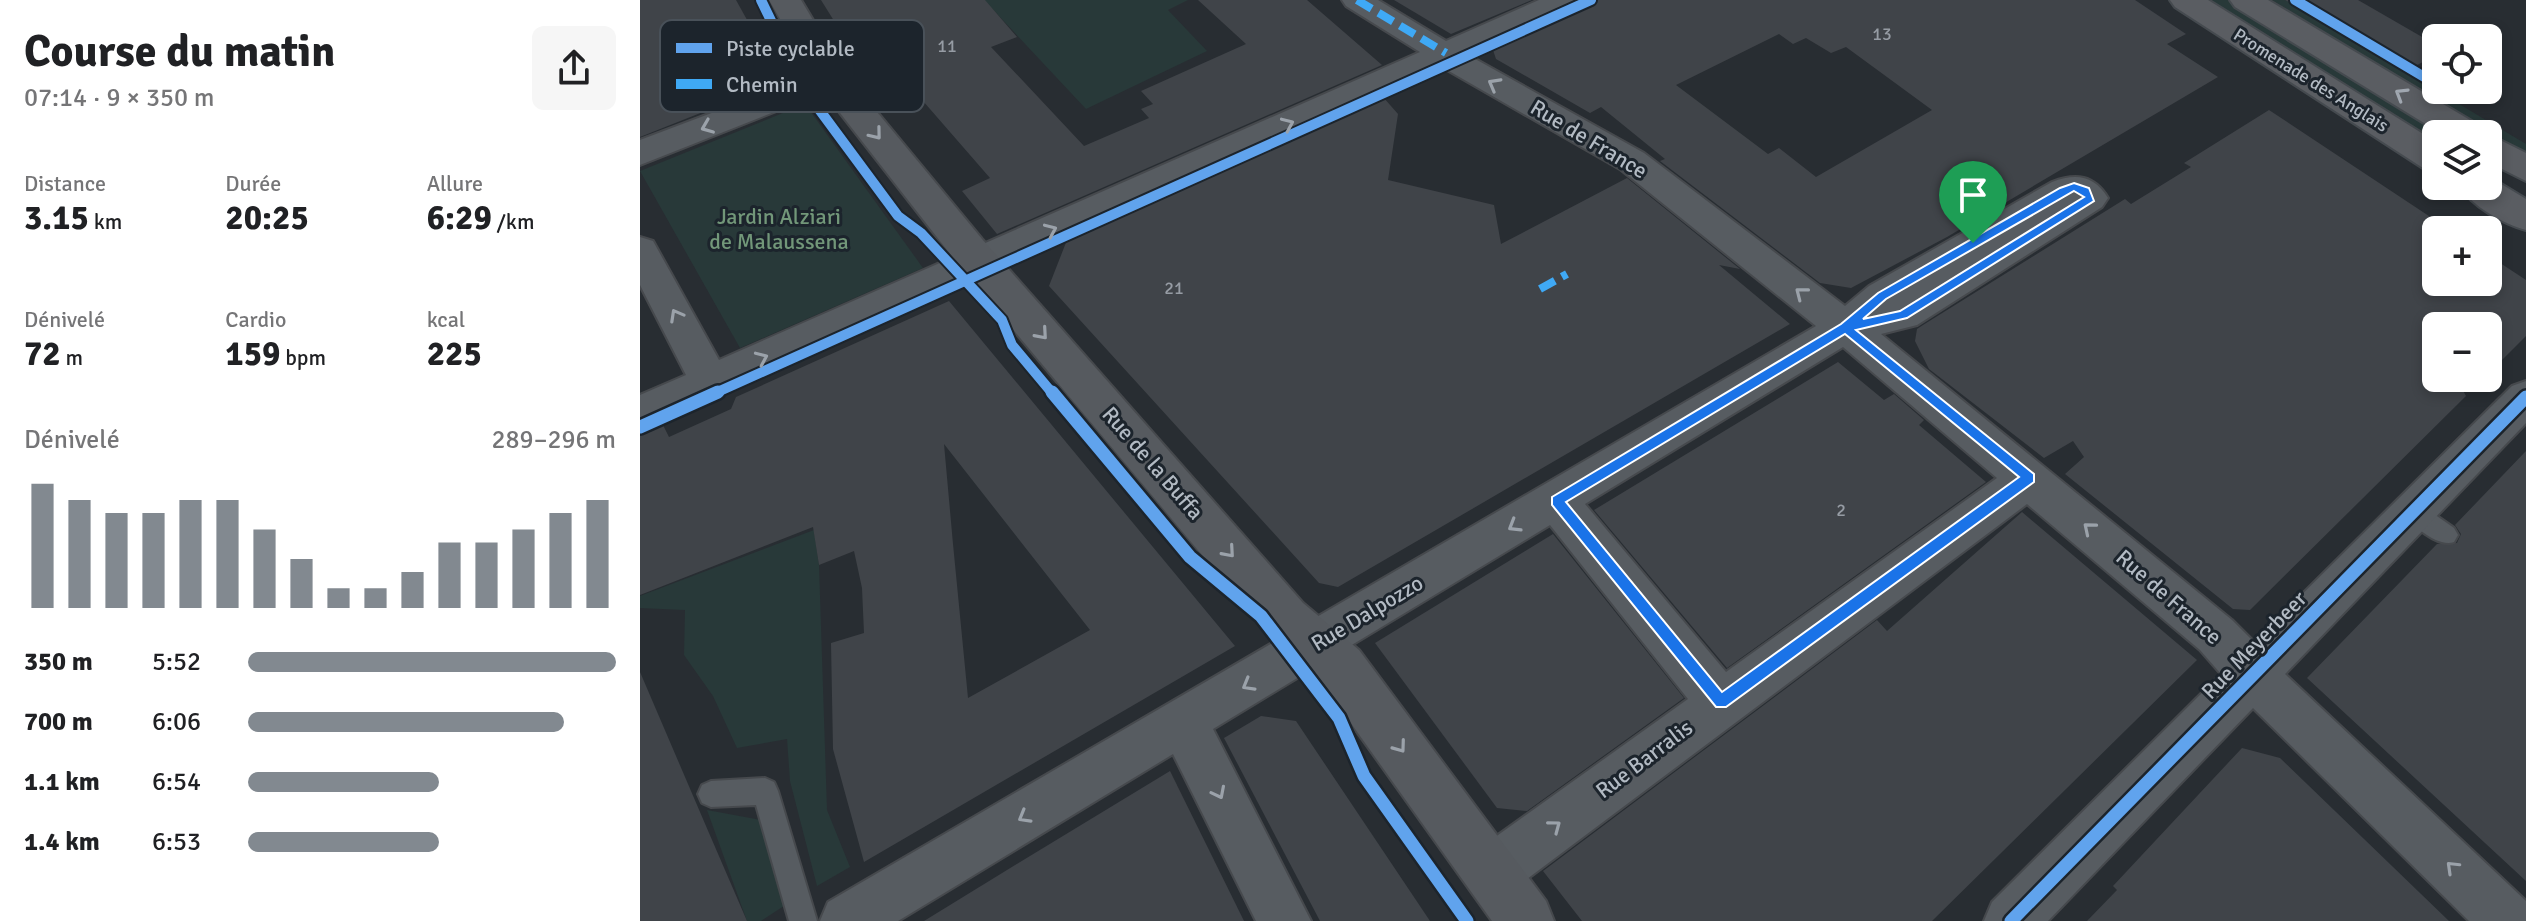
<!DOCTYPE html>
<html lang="fr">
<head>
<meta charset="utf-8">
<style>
  body { margin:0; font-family:Signika,sans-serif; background:#f6f6f6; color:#202124; height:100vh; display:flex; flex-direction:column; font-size:30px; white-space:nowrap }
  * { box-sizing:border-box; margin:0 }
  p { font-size:26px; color:#757577 }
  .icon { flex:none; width:44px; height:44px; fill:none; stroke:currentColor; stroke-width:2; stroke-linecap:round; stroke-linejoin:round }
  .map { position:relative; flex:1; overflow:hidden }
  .drawer { display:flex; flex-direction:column; background:#fff; width:640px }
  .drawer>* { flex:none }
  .controls { position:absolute; left:1782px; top:24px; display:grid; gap:16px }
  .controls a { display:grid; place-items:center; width:80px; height:80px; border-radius:12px; background:#fff; box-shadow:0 4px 12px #0003; font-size:40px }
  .pin { position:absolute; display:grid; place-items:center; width:68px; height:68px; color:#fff; margin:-82px -34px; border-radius:50% 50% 50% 0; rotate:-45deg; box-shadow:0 0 8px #0007 }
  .pin .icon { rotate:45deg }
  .round { display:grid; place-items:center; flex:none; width:84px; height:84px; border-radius:12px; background:#f6f6f6 }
  .overview { display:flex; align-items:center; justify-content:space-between; height:136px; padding:0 24px }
  h1 { font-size:44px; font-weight:700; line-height:60px }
  .figures { display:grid; grid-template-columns:repeat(3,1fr); gap:12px; height:136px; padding:8px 24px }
  .figures div { display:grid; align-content:center }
  .figures b { font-size:34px; font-weight:700 }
  .figures small { font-size:22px; font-weight:400 }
  .figures p { font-size:22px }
  .chart { height:224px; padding:16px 24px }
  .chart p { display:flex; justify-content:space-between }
  .chart svg { width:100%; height:144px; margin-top:8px; stroke:#828990; stroke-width:6 }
  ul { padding:0 24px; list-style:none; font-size:26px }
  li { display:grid; grid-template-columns:128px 96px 1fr; align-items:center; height:60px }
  li i { height:20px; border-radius:10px; background:#828990 }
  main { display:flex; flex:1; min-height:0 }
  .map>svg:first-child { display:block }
  .green { fill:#283939 }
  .building { fill:#404449; fill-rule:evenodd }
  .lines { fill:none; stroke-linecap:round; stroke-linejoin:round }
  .lane-casing { stroke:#46494d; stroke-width:4 }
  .street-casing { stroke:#46494d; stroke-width:4 }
  .secondary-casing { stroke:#46494d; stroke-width:4 }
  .primary-casing { stroke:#454a4f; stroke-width:4 }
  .lane { fill:#575c61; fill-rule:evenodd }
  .street { fill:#575c61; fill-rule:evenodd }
  .secondary { fill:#565a5f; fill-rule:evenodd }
  .primary { fill:#5a5d62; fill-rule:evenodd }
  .quiet { stroke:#3fa9f5; stroke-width:8; stroke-dasharray:17 8; stroke-linecap:butt }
  .cycleway-far1-casing { stroke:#1c242c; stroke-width:14 }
  .cycleway-casing { stroke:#1c242c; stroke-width:18 }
  .cycleway-far1 { stroke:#60a3ed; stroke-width:10 }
  .cycleway { stroke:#60a3ed; stroke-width:13 }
  .oneway { stroke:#9ba2aa }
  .oneway2 { stroke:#a0a7b0 }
  .route { fill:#1a73e8; stroke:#fff; stroke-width:2; fill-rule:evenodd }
  .labels { text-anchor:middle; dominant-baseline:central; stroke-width:6; stroke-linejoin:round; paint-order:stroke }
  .number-label { font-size:18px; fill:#969ca4 }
  .far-street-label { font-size:18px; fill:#b2bac3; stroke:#1c242c }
  .street-label { font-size:22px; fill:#b2bac3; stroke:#1c242c }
  .park-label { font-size:22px; fill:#729779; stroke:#1c242c }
  .key { fill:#1c242c; stroke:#495159; stroke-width:2 }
  .key-label { font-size:22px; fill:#b2bac3 }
</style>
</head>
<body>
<main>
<section class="drawer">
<div class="overview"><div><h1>Course du matin</h1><p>07:14 · 9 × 350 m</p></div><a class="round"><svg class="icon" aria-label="share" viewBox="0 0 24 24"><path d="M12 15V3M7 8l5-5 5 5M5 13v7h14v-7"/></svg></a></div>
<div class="figures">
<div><p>Distance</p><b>3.15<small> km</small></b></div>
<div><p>Durée</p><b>20:25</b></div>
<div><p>Allure</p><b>6:29<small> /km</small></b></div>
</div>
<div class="figures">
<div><p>Dénivelé</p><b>72<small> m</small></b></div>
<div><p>Cardio</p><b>159<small> bpm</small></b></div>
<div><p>kcal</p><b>225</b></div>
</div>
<div class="chart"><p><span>Dénivelé</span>289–296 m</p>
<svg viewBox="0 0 160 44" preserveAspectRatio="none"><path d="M5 44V6M15 44V11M25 44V15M35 44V15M45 44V11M55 44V11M65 44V20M75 44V29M85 44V38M95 44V38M105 44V33M115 44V24M125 44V24M135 44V20M145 44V15M155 44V11"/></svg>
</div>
<ul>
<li><b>350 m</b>5:52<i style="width:100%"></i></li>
<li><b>700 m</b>6:06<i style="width:86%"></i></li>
<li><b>1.1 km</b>6:54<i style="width:52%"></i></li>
<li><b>1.4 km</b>6:53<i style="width:52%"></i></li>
</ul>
</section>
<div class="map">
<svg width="1886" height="921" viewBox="0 0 1886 921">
  <rect width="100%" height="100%" fill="#282d32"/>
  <g class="green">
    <path d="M344,0H548L528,10L567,51L446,109Z"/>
    <path d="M1565,0H1588L1625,21L1622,23L1800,134H1796V144Z"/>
    <path d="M1632,0H1645L1886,144V154Z"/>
    <path d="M165,104L283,268L100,348L0,171Z"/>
    <path d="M174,530L179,565L187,810L210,867L177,886L150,781L147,739L97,748L73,696L44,655L45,610L0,608V596Z"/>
    <path d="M67,810L121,820L147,904L121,921H107Z"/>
  </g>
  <g class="building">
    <path d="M0,0H96L141,81L0,137Z"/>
    <path d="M181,0H345L377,37L351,47L444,146L509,118L501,109L513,104L501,91L606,44L558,0H667L742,65L357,234L322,191L350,178L243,55L221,64Z"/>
    <path d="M754,0H892L811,34Z"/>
    <path d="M942,0H1495L1546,34L1527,44L1578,77L1307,237L1211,288L1180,283L1020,161L1025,159L961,107L950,113L856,59L852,47L936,9ZM1139,34L1153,44L1166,38L1191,53L1206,47L1292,110L1176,177L1139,148L1128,154L1036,85Z"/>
    <path d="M1645,0H1718L1796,45V55L1764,72Z"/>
    <path d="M743,97L758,114L748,180L854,205L861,244L987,178L1100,269L1079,265L1150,324L698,587L679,583L409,286L427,240Z"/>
    <path d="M1629,110L1810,230H1796V282H1848V255L1886,280V336L1858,364H1848V326H1796V378H1816L1826,396L1610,610L1593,609L1425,474L1444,457L1433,441L1404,458L1289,369L1275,341L1277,329L1283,325L1485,199L1491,204L1551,167L1544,163Z"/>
    <path d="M309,301L595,646L224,862L193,749L191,643L224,633L222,588L214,551L179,565L173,527L0,595V433L22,423L29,437L91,409L96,397ZM304,444L450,630L328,698L313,544Z"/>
    <path d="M1198,362L1244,400L1254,394L1284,420L1279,425L1346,482L1087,668L954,510Z"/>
    <path d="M1886,451V881L1667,678L1797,544L1817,543L1821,534L1815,525Z"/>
    <path d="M1382,512L1557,660L1292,921H942L903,871L1237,620L1247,631Z"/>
    <path d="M913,534L1044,698L887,811L857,808L735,643Z"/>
    <path d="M0,672L69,833L107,921H0Z"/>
    <path d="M621,716L656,721L790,921H680L584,738Z"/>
    <path d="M1602,748L1640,758L1809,921H1447L1477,890L1473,886Z"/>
    <path d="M530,771L604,921H284L390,856Z"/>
  </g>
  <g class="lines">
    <defs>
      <g id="lane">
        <path d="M1774,500L1814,528L1818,535L1814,542C1798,548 1770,525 1763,510L1766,503Z"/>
        <path d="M125,778L134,782L138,791L177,921H149L116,805L71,807L62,803L58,794L62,785L71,781Z"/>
      </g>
      <g id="street">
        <path d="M702,0H738L806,41L899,0H939L935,6L828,55L1004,153L1205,306L1229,286L1412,182C1436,173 1454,175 1468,198L1462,207L1277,325L1241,334L1592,620L1614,642L1872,386L1886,381V423L1645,674L1886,901V921H1829L1613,708L1408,921H1344L1352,902L1581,674L1560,650L1387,504L871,891L852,898L833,891L826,872L833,853L1048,699L910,525L573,729L671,921H616L533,754L258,921H180L188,902L1176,326L980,169L802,67L0,430V395L46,375L0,285V237L13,241L79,360L780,52L706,6ZM1203,347L1357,478L1086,672L945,504Z"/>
        <path d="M191,68L202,71L207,78L202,85L0,165V140Z"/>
      </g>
      <path id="secondary" d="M129,0H161L204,72L342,239L663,603L719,650L906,901L914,921H852L683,684L629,635L314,259L179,86Z"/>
      <g id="primary">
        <path d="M1530,0H1568L1796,142V171L1783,168L1535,7Z"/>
        <path d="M1590,0H1628L1840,126L1846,134H1802L1595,7Z"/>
        <path d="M1848,134L1886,153V181L1848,162Z"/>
        <path d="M1848,176L1886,199V230C1864,224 1831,206 1820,186H1848Z"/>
      </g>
    </defs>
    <use href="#lane" class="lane-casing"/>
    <use href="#street" class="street-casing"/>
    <use href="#secondary" class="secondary-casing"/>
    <use href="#primary" class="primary-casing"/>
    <use href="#lane" class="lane"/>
    <use href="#street" class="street"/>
    <use href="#secondary" class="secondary"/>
    <use href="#primary" class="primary"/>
    <g class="quiet">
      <path d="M717,0L806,53"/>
      <path d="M900,289L927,274"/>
    </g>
    <defs>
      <g id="cycleway-far1">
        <path d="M121,0L164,89L258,216L281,233L362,320L372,345L413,394"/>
        <path d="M1655,0L1796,84"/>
        <path d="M73,394L951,0"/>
      </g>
      <g id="cycleway">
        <path d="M412,392L550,557L621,616L699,718L724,776L827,921"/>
        <path d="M0,427L78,392"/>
        <path d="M1371,921L1886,397"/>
      </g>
    </defs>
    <use href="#cycleway-far1" class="cycleway-far1-casing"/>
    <use href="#cycleway" class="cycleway-casing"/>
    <use href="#cycleway-far1" class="cycleway-far1"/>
    <use href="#cycleway" class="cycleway"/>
  </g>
  <defs><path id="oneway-chevron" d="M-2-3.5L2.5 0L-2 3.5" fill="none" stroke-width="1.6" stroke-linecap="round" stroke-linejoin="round" transform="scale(2)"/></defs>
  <g class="oneway">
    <use href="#oneway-chevron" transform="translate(854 84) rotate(-151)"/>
    <use href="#oneway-chevron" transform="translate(648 124) rotate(-24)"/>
    <use href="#oneway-chevron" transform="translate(67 127) rotate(158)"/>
    <use href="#oneway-chevron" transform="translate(236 134) rotate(51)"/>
    <use href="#oneway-chevron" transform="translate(411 230) rotate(-24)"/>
    <use href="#oneway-chevron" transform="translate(1161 293) rotate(-142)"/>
    <use href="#oneway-chevron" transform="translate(36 315) rotate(-119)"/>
    <use href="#oneway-chevron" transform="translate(402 334) rotate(49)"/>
    <use href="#oneway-chevron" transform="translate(122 358) rotate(-24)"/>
    <use href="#oneway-chevron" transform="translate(874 526) rotate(149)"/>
    <use href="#oneway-chevron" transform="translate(1449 528) rotate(-140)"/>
    <use href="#oneway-chevron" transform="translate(589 552) rotate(49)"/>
    <use href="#oneway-chevron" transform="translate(608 685) rotate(150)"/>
    <use href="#oneway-chevron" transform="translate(760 747) rotate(54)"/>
    <use href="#oneway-chevron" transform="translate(579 793) rotate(63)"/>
    <use href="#oneway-chevron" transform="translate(384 817) rotate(150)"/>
    <use href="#oneway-chevron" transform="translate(915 826) rotate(-37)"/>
    <use href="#oneway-chevron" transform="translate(1812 867) rotate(-136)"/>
  </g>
  <use class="oneway2" href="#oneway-chevron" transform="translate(1761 94) rotate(-149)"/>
  <path class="route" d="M1434,183L1449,188L1454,201L1267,318L1216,330L1394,474V482L1086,707H1076L912,505V497L1201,324L1238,293L1420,188ZM1434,191L1444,197L1260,311L1223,319L1246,299ZM1205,334L1379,477L1082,692L926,502Z"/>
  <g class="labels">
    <g class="number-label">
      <text x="1242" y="34">13</text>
      <text x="307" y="46">11</text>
      <text x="534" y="288">21</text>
      <text x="1201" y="510">2</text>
    </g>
    <g class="far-street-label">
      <text transform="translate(1671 80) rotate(32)">Promenade des Anglais</text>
    </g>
    <g class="street-label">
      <text transform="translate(949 139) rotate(31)">Rue de France</text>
      <text transform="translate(513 463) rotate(49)">Rue de la Buffa</text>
      <text transform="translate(1529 597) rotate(41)">Rue de France</text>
      <text transform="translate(727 613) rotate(-31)">Rue Dalpozzo</text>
      <text transform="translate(1614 645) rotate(-46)">Rue Meyerbeer</text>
      <text transform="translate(1004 759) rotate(-37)">Rue Barralis</text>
    </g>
    <g class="park-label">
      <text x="139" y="216">Jardin Alziari<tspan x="139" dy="25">de Malaussena</tspan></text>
    </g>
  </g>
  <rect x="20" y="20" width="264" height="92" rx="12" class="key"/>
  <rect x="36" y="43" width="36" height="10" fill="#60a3ed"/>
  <rect x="36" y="79" width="36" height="10" fill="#3fa9f5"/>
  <g class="key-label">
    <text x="86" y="56">Piste cyclable</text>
    <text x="86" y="92">Chemin</text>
  </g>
</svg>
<div class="controls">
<a><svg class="icon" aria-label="locate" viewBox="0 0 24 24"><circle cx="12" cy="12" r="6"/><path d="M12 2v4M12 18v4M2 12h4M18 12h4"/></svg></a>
<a><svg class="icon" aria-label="layers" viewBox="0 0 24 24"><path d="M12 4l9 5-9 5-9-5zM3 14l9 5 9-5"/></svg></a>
<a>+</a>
<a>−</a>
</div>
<div class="pin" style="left:1333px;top:243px;background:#1e9e55"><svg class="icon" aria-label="arrive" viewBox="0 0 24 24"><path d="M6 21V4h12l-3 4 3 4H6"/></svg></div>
</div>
</main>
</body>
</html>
